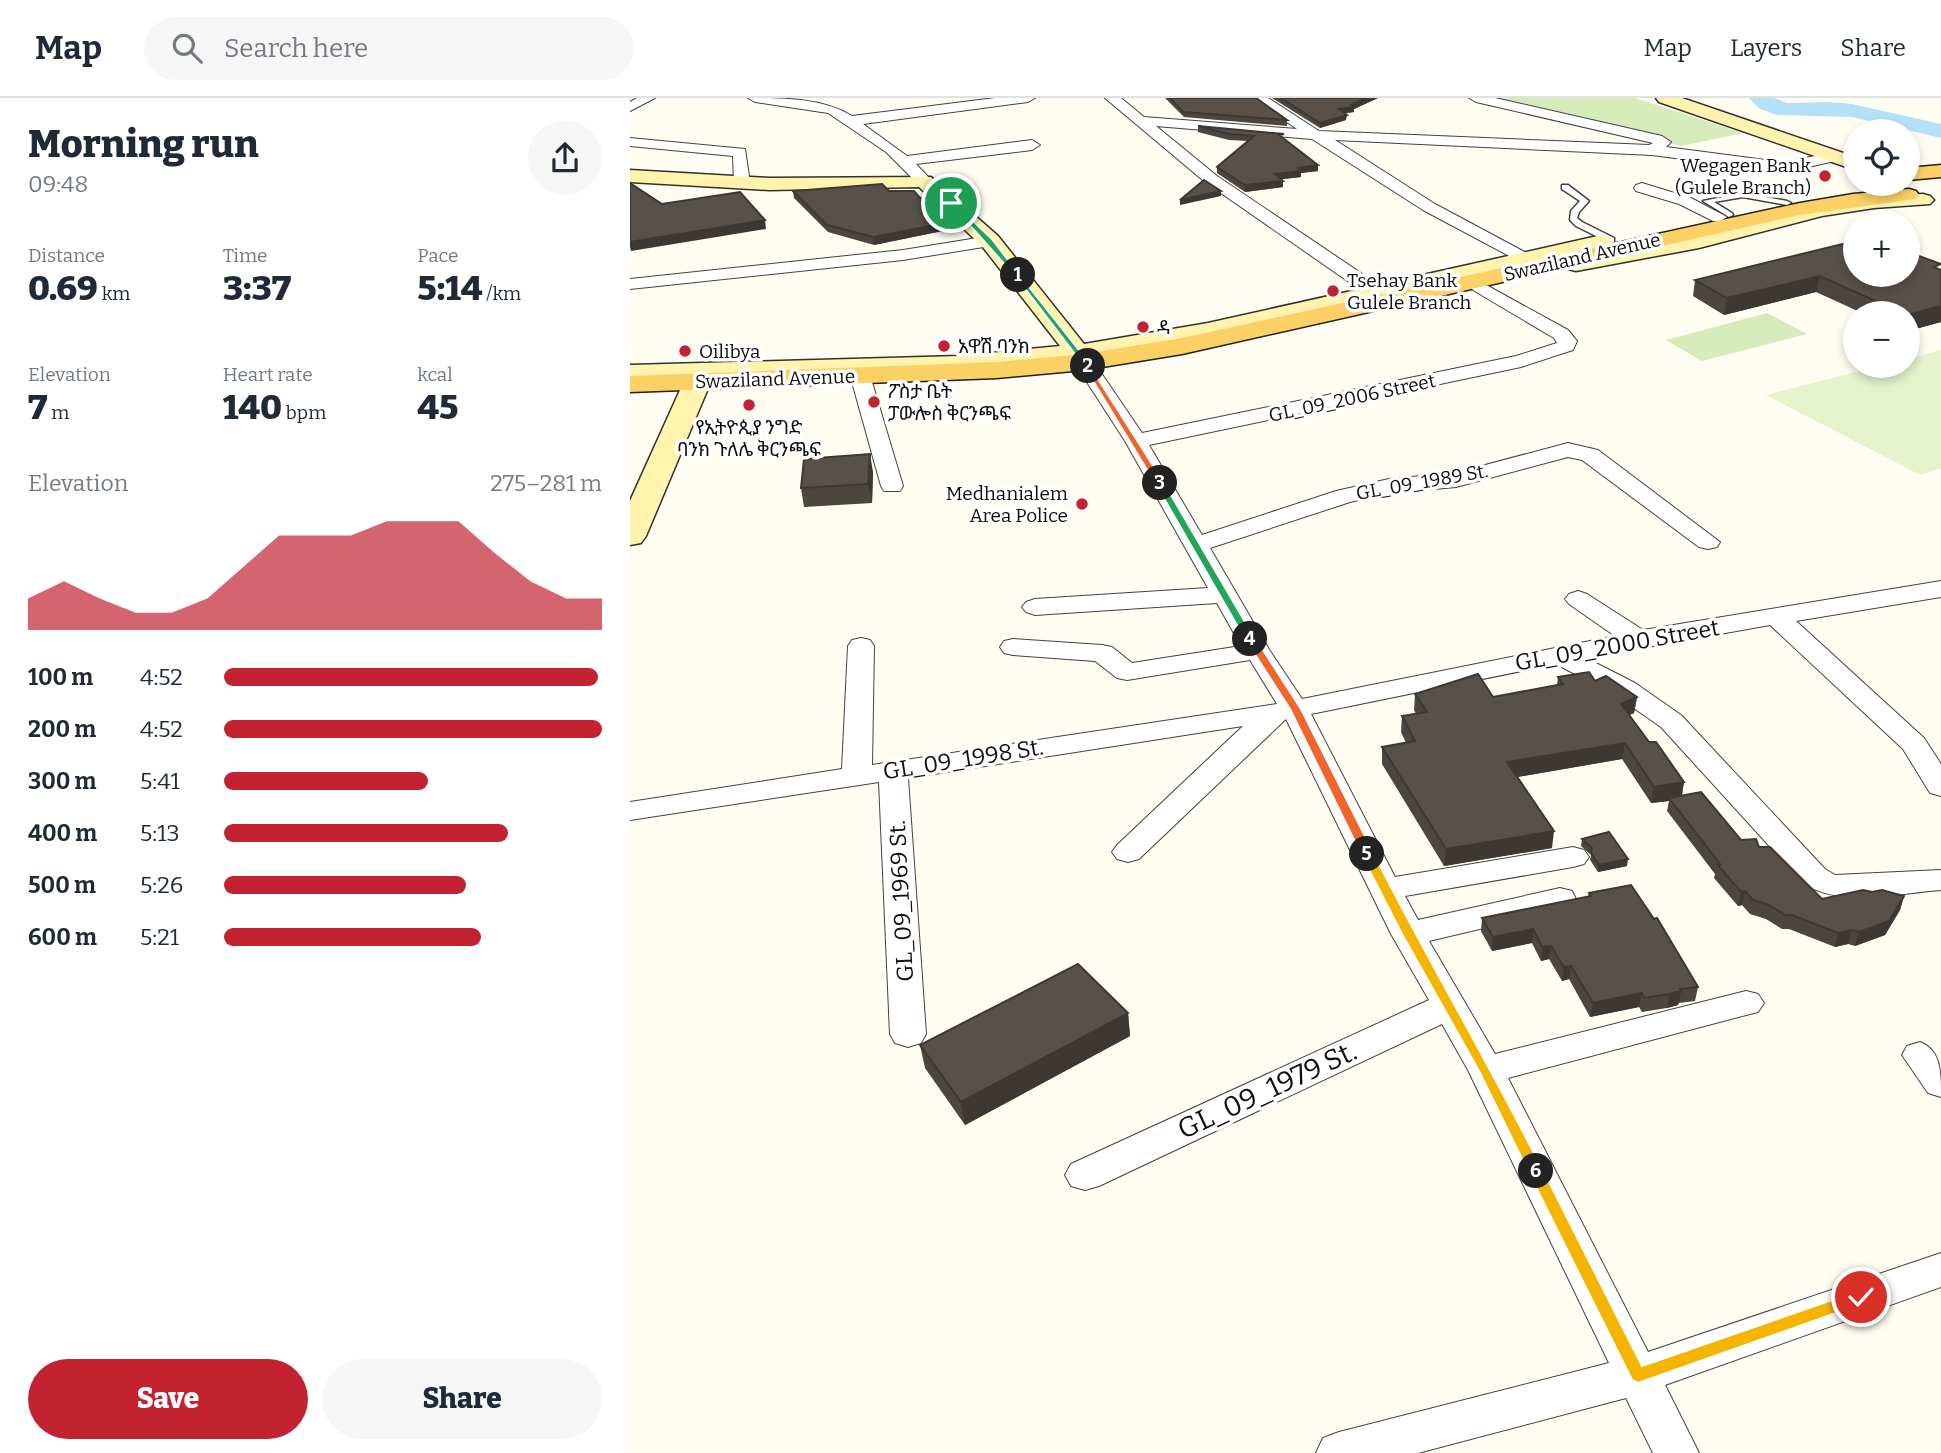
<!DOCTYPE html>
<html lang="en">
<head>
<meta charset="utf-8">
<style>
  body { margin:0; font-family:Bitter,"Noto Sans Ethiopic",serif; background:#f6f6f7; color:#1f2937; height:100vh; display:flex; flex-direction:column; font-size:26px; white-space:nowrap }
  * { box-sizing:border-box; margin:0 }
  p { font-size:23px; color:#747a83 }
  .icon { flex:none; width:38px; height:38px; fill:none; stroke:currentColor; stroke-width:2; stroke-linecap:round; stroke-linejoin:round }
  .map { position:relative; flex:1; overflow:hidden }
  .side { display:flex; flex-direction:column; background:#fff; width:630px }
  .side>* { flex:none }
  .fabs { position:absolute; left:1213px; top:21px; display:grid; gap:14px }
  .fabs a { display:grid; place-items:center; width:77px; height:77px; border-radius:50%; background:#fff; box-shadow:0 4px 10px #0003; font-size:35px }
  .pin { position:absolute; display:grid; place-items:center; width:60px; height:60px; color:#fff; margin:-30px; border:4px solid #fff; border-radius:50%; box-shadow:0 2px 7px #0007 }
  .km { position:absolute; width:35px; height:35px; margin:-18px; border-radius:50%; background:#222; color:#fff; font-size:19px; line-height:35px; text-align:center }
  .round { display:grid; place-items:center; flex:none; width:74px; height:74px; border-radius:37px; background:#f6f6f7 }
  .summary { display:flex; align-items:center; justify-content:space-between; height:119px; padding:0 28px }
  h1 { font-size:38px; font-weight:800; line-height:52px }
  .metrics { display:grid; grid-template-columns:repeat(3,1fr); gap:10px; height:119px; padding:7px 28px }
  .metrics div { display:grid; align-content:center }
  .metrics b { font-size:35px; font-weight:800 }
  .metrics small { font-size:19px; font-weight:400 }
  .metrics p { font-size:19px }
  .chart { height:196px; padding:14px 28px }
  .chart p { display:flex; justify-content:space-between }
  .chart svg { width:100%; height:126px; margin-top:7px; fill:#c32331; opacity:.7 }
  .action { display:flex; gap:14px; margin-top:auto; padding:14px 28px }
  .action a { flex:1; height:80px; border-radius:42px; background:#c32331; color:#fff; font-size:28px; font-weight:800; line-height:80px; text-align:center }
  .action a+a { background:#f6f6f7; color:#1f2937 }
  ul { padding:0 28px; list-style:none; font-size:23px }
  li { display:grid; grid-template-columns:112px 84px 1fr; align-items:center; height:52px }
  li i { height:18px; border-radius:9px; background:#c32331 }
  header { display:flex; align-items:center; gap:42px; box-sizing:border-box; height:98px; padding:0 35px; background:#fff; border-bottom:2px solid #e0e1e3 }
  header strong { font-size:33px }
  nav { display:flex; gap:38px; margin-inline-start:auto; font-size:24px }
  .search { width:490px; height:63px; background:#f6f6f7; display:flex; align-items:center; gap:18px; box-sizing:border-box; padding:0 24px; border-radius:38px; color:#747a83; font-size:26px }
  main { display:flex; flex:1; min-height:0 }
  .map>svg:first-child { display:block }
  .green { fill:#d5ebba }
  .pitch { fill:#e6f2cc }
  .lines { fill:none; stroke-linecap:round; stroke-linejoin:round }
  .river { fill:#b5e1f8; fill-rule:evenodd }
  .lane-casing { stroke:#424242; stroke-width:3 }
  .street-casing { stroke:#424242; stroke-width:2 }
  .secondary-casing { stroke:#313131; stroke-width:3 }
  .primary-casing { stroke:#202020; stroke-width:3 }
  .lane { fill:#fff; fill-rule:evenodd }
  .street { fill:#fff; fill-rule:evenodd }
  .secondary { fill:#fff3ad; fill-rule:evenodd }
  .primary { fill:#fbd166; fill-rule:evenodd }
  .wall { fill:#4c4540 }
  .shaded-wall { fill:#3e3834 }
  .building { fill:#58504b; stroke:#3e3834; stroke-width:2 }
  .split-1 { fill:#22a559; stroke:#fff; stroke-width:2 }
  .split-2 { fill:#22a559; stroke:#fff; stroke-width:2 }
  .split-3 { fill:#f0652b; stroke:#fff; stroke-width:2 }
  .split-4 { fill:#22a559; stroke:#fff; stroke-width:2 }
  .split-5 { fill:#f0652b; stroke:#fff; stroke-width:2 }
  .split-6 { fill:#f5b400; stroke:#fff; stroke-width:2 }
  .split-7 { fill:#f5b400; stroke:#fff; stroke-width:2 }
  .poi-dot { fill:#c32331; stroke:#fff; stroke-width:2.5 }
  .labels { text-anchor:middle; dominant-baseline:central; stroke-width:7; stroke-linejoin:round; paint-order:stroke }
  .far-poi-label { font-size:19px; fill:#0f0f0f; stroke:#fff; text-anchor:start }
  .far-street-label { font-size:19px; fill:#0f0f0f; stroke:#fff }
  .street-label { font-size:23px; fill:#0f0f0f; stroke:#fff }
  .near-street-label { font-size:28px; fill:#0f0f0f; stroke:#fff }
</style>
</head>
<body>
<header>
<strong>Map</strong>
<div class="search"><svg class="icon" aria-label="search" viewBox="0 0 24 24"><circle cx="10" cy="10" r="6"/><path d="M15 15l6 6"/></svg>Search here</div>
<nav><a>Map</a><a>Layers</a><a>Share</a></nav>
</header>
<main>
<section class="side">
<div class="summary"><div><h1>Morning run</h1><p>09:48</p></div><a class="round"><svg class="icon" aria-label="share" viewBox="0 0 24 24"><path d="M12 15V3M7 8l5-5 5 5M5 13v7h14v-7"/></svg></a></div>
<div class="metrics">
<div><p>Distance</p><b>0.69<small> km</small></b></div>
<div><p>Time</p><b>3:37</b></div>
<div><p>Pace</p><b>5:14<small> /km</small></b></div>
</div>
<div class="metrics">
<div><p>Elevation</p><b>7<small> m</small></b></div>
<div><p>Heart rate</p><b>140<small> bpm</small></b></div>
<div><p>kcal</p><b>45</b></div>
</div>
<div class="chart"><p><span>Elevation</span>275–281 m</p>
<svg viewBox="0 0 160 44" preserveAspectRatio="none"><path d="M0 44V33L10 27L20 33L30 38L40 38L50 33L60 22L70 11L80 11L90 11L100 6L110 6L120 6L130 17L140 27L150 33L160 33V44z"/></svg>
</div>
<ul>
<li><b>100 m</b>4:52<i style="width:99%"></i></li>
<li><b>200 m</b>4:52<i style="width:100%"></i></li>
<li><b>300 m</b>5:41<i style="width:54%"></i></li>
<li><b>400 m</b>5:13<i style="width:75%"></i></li>
<li><b>500 m</b>5:26<i style="width:64%"></i></li>
<li><b>600 m</b>5:21<i style="width:68%"></i></li>
</ul>
<div class="action"><a>Save</a><a>Share</a></div>
</section>
<div class="map">
<svg width="1311" height="1355" viewBox="0 0 1311 1355">
  <rect width="100%" height="100%" fill="#fffcf2"/>
  <g class="green">
    <path d="M851,0H1005L1113,35L1051,48Z"/>
    <path d="M1137,215L1177,236L1072,263L1036,242Z"/>
  </g>
  <path class="pitch" d="M1311,252V370L1290,377L1136,297L1250,268H1278V261Z"/>
  <g class="lines">
    <path class="river" d="M1119,0H1144L1157,5L1199,4L1222,6L1311,26V40L1222,19L1147,17L1130,11Z"/>
    <defs>
      <g id="lane">
        <path d="M932,87H938L959,103L949,114L947,120L952,124L984,140V144H978L946,128L940,122L941,113L950,103L932,91Z"/>
        <path d="M1113,95L1157,103L1161,105L1157,107L1113,99L1084,104L1102,115L1103,117L1099,119L1073,103Z"/>
      </g>
      <g id="street">
        <path d="M7,0H25L0,13V4Z"/>
        <path d="M118,0C153,0 193,0 222,18L365,0H405L398,4L233,26L277,58L402,42L410,47L402,52L286,66L302,83L294,88L288,86L256,54L198,15L125,4Z"/>
        <path d="M475,0H491L514,19L667,31L621,0H638L689,33L1019,47L1023,45L846,4L839,0H865L1032,38L1041,44L1036,49L1143,63H1161L1204,54L1212,59L1209,62L1161,73H1143L1022,57L705,42L805,106L904,159L907,163L904,167L898,168L793,112L682,41L526,28L587,78L756,192L758,196L756,200H742L575,84Z"/>
        <path d="M0,40L115,51L120,85L112,90L104,85L103,58L0,48Z"/>
        <path d="M1012,85L1061,100L1097,119L1089,124L1083,123L1049,106L1006,93L1004,90L1006,87Z"/>
        <path d="M360,138L366,139L369,143L366,147L273,162L0,191V181L273,152Z"/>
        <path d="M849,183L938,232L947,243L943,252L891,269L519,347L572,437L706,393L759,381L825,375L938,345L968,352L1090,444L1087,449L1078,451L1069,449L952,362L938,359L826,389L759,395L720,404L580,450L640,553L672,601L985,538L939,506L935,501L939,496L948,493L957,496L1013,532L1311,483V499L1166,523L1294,640L1311,666V698L1300,695L1273,651L1140,527L956,560L1005,585L1051,617L1195,771L1205,777L1311,772V792C1269,795 1209,810 1173,785L1031,629L985,597L926,566L681,616L765,779L943,749L954,752L959,759L954,766L943,769L775,798L788,822L930,790L942,793L946,801L942,809L799,843L865,956L1116,893L1128,896L1134,905L1128,914L1116,917L878,980L1018,1254L1311,1155V1189L1035,1287L1069,1355H1023L996,1300L788,1355H686L693,1340L709,1334L979,1265L838,972L812,926L469,1088L455,1092L441,1088L435,1077L441,1066L799,902L761,836L656,621L509,761L498,764L487,761L482,754L487,747L613,628L278,680L296,936L291,945L278,949L265,945L260,936L249,684L0,722V704L212,671L218,548L222,542L231,540L240,542L244,548L242,667L647,606L620,562L497,582L487,580L465,563L383,557L374,555L370,549L374,543L383,541L472,547L482,549L502,565L611,548L587,505L405,517L396,514L392,509L396,504L405,501L578,490L495,343L444,264L447,260H461L512,335L886,258L927,245L924,240L843,192L840,188Z"/>
        <path d="M232,278L239,280L242,284L273,388L270,393H254L251,388L222,284L225,280Z"/>
        <path d="M1290,944C1311,952 1311,974 1311,999L1298,995L1272,957L1277,948Z"/>
      </g>
      <g id="secondary">
        <path d="M1026,0H1052L1225,59V72L1029,4Z"/>
        <path d="M0,72L139,80L301,79L368,138L454,246L578,225L972,137L980,139L983,144L980,149L972,151L578,241L464,260L467,264L463,270L454,272L445,270L440,263L329,274L82,281L16,438L11,445L0,447V403L55,281L0,283V267L329,258L430,248L352,148L289,89L139,92L0,84Z"/>
        <path d="M1293,96L1300,98L1304,102L1300,106L1244,110L1192,118L1069,150L946,173L938,171L934,166L938,161L946,159L1069,136L1192,106L1244,98Z"/>
      </g>
      <g id="primary">
        <path d="M1311,67V79L1278,82V70Z"/>
        <path d="M1279,91L1286,93L1289,97L1286,101L1170,117L552,256L454,272L367,280L0,294V278L367,264L454,256L552,240L1170,105L1223,96Z"/>
      </g>
    </defs>
    <use href="#lane" class="lane-casing"/>
    <use href="#street" class="street-casing"/>
    <use href="#secondary" class="secondary-casing"/>
    <use href="#primary" class="primary-casing"/>
    <use href="#lane" class="lane"/>
    <use href="#street" class="street"/>
    <use href="#secondary" class="secondary"/>
    <use href="#primary" class="primary"/>
  </g>
  <g class="wall">
    <path d="M535,0H626L657,22V28L554,19Z"/>
    <path d="M642,0H748L724,11V14L715,15L716,22L690,30Z"/>
    <path d="M568,28L654,41L688,73L671,75V79L651,81L653,89L615,94L587,75V69L618,43L599,42L568,34Z"/>
    <path d="M163,93H259L290,100L321,124L322,131L244,147L198,134L164,100Z"/>
    <path d="M1310,172L1311,224L1278,233V215H1232L1186,194L1094,217L1063,198L1065,182Z"/>
    <path d="M243,374L242,405L174,409L171,390Z"/>
    <path d="M928,579L965,583L1007,599L1004,615L999,617L1019,644L1054,684L1052,697L1111,742L1129,749L1192,801L1242,794L1274,798L1270,812L1255,837L1225,848L1218,846L1205,849L1159,831H1152L1136,821L1120,816L1112,807L1108,808L1084,780L1085,776L1037,713L1039,703L1021,705L992,661L887,679L922,750L814,768L752,666V649L776,645L771,634L772,618L786,616L784,612L785,596L863,599L927,587Z"/>
    <path d="M952,741L997,768L968,774L960,762L961,757L951,748Z"/>
    <path d="M959,795L1068,889L1065,903L1049,905L1048,907L1037,910L1012,914L1009,909L960,919L939,881L932,883L919,861L911,863L902,845L862,853L851,833L852,820L958,799Z"/>
    <path d="M498,915L500,938L335,1027L295,970L290,947Z"/>
  </g>
  <g class="shaded-wall">
    <path d="M736,0H748L724,11V14L708,16L709,11Z"/>
    <path d="M717,17L716,22L690,30V25Z"/>
    <path d="M688,67V73L671,75V79L645,82V76L668,70Z"/>
    <path d="M653,83V89L615,94V87Z"/>
    <path d="M591,93V98L550,107V102Z"/>
    <path d="M135,122L136,131L1,153L0,149V144Z"/>
    <path d="M321,124L322,131L244,147L243,139Z"/>
    <path d="M1190,178L1186,194L1094,217L1097,200Z"/>
    <path d="M1311,208V224L1278,233V217Z"/>
    <path d="M240,356L243,374L242,405L238,386Z"/>
    <path d="M1007,599L1004,615L988,622L991,606Z"/>
    <path d="M995,645L992,661L876,681L877,664Z"/>
    <path d="M1054,684L1051,701L1039,700V703L1021,705L1024,689Z"/>
    <path d="M924,733L922,750L814,768L816,751Z"/>
    <path d="M998,761L997,768L968,774L969,767Z"/>
    <path d="M1115,793L1112,807L1108,808L1111,794Z"/>
    <path d="M1274,798L1270,812L1255,837L1225,848L1229,834Z"/>
    <path d="M903,831L902,845L862,853L863,839Z"/>
    <path d="M1222,832L1218,846L1205,849L1208,835Z"/>
    <path d="M921,848L919,861L911,863L912,849Z"/>
    <path d="M941,868L939,881L932,883L934,869Z"/>
    <path d="M1051,893L1048,907L1037,910L1040,896Z"/>
    <path d="M1012,895L1009,909L960,919L963,905Z"/>
    <path d="M498,915L500,938L335,1027L331,1004Z"/>
  </g>
  <g class="building">
    <path d="M540,0H626L657,22L553,14Z"/>
    <path d="M651,0H736L721,7L724,9L709,11L717,17L690,25Z"/>
    <path d="M568,28L654,36L649,37L688,67L668,70L671,73L645,76L653,83L615,87L587,69L624,38L599,36Z"/>
    <path d="M574,82L591,93L550,102Z"/>
    <path d="M0,85L32,106L110,94L135,122L0,144Z"/>
    <path d="M252,86L259,93H284L290,100L297,99L321,124L243,139L197,127L163,93Z"/>
    <path d="M1225,143V177H1278V154L1311,166L1304,169L1311,172V208L1278,217V215H1272L1190,178L1097,200L1065,182Z"/>
    <path d="M240,356L238,386L171,390L174,361Z"/>
    <path d="M959,574L965,583L976,578L1007,599L991,606L1019,644H1026L1054,684L1024,689L995,645L877,664L924,733L816,751L752,649L785,643L772,618L797,614L785,596L848,576L863,599L933,586L928,579Z"/>
    <path d="M1071,694L1111,742L1126,741L1129,749H1140L1192,801L1233,792L1242,794L1252,792L1274,798L1259,823L1229,834L1222,832L1208,835L1162,817H1155L1139,807L1123,802L1115,793L1111,794L1087,766H1090L1039,700Z"/>
    <path d="M979,734L998,761L969,767L961,755L962,750L952,741Z"/>
    <path d="M1001,787L1024,821L1027,820L1068,889L1050,891L1051,893L1040,896L1014,900L1012,895L963,905L941,868L934,869L921,848L912,849L903,831L863,839L852,820L961,798L959,795Z"/>
    <path d="M448,866L498,915L331,1004L290,947Z"/>
  </g>
  <path class="split-1" d="M319,104H323L362,141L391,179H386Z"/>
  <path class="split-2" d="M388,175L460,266V269H455L386,179Z"/>
  <path class="split-3" d="M458,265L534,385L533,387L525,385L454,268Z"/>
  <path class="split-4" d="M530,383L534,385L625,541L624,543L615,541L525,385Z"/>
  <path class="split-5" d="M616,538H624L671,611L744,756L742,758H733L731,756L660,611L615,541Z"/>
  <path class="split-6" d="M737,752L744,756C798,863 859,965 913,1073L911,1077H900L849,973L772,836L731,756Z"/>
  <path class="split-7" d="M906,1067L911,1068L1012,1268L1231,1192L1237,1194L1239,1199L1237,1204L1008,1285L1002,1282L898,1073Z"/>
  <g class="poi-dot">
    <circle cx="1195" cy="78" r="7"/>
    <circle cx="703" cy="193" r="7"/>
    <circle cx="513" cy="229" r="7"/>
    <circle cx="314" cy="248" r="7"/>
    <circle cx="55" cy="253" r="7"/>
    <circle cx="244" cy="304" r="7"/>
    <circle cx="119" cy="307" r="7"/>
    <circle cx="452" cy="406" r="7"/>
  </g>
  <g class="labels">
    <g class="far-poi-label">
      <text x="1181" y="67" text-anchor="end">Wegagen Bank<tspan x="1181" dy="22">(Gulele Branch)</tspan></text>
      <text x="717" y="182">Tsehay Bank<tspan x="717" dy="22">Gulele Branch</tspan></text>
      <text x="527" y="229">ዳ</text>
      <text x="328" y="248">አዋሽ ባንክ</text>
      <text x="69" y="253">Oilibya</text>
      <text x="258" y="293">ፖስታ ቤት<tspan x="258" dy="22">ፓውሎስ ቅርንጫፍ</tspan></text>
      <text x="119" y="329" text-anchor="middle">የኢትዮጲያ ንግድ<tspan x="119" dy="22">ባንክ ጉለሌ ቅርንጫፍ</tspan></text>
      <text x="438" y="395" text-anchor="end">Medhanialem<tspan x="438" dy="22">Area Police</tspan></text>
    </g>
    <g class="far-street-label">
      <text transform="translate(952 159) rotate(-13)">Swaziland Avenue</text>
      <text transform="translate(145 281) rotate(-2)">Swaziland Avenue</text>
      <text transform="translate(722 300) rotate(-12)">GL_09_2006 Street</text>
      <text transform="translate(792 384) rotate(-10)">GL_09_1989 St.</text>
    </g>
    <g class="street-label">
      <text transform="translate(987 547) rotate(-10)">GL_09_2000 Street</text>
      <text transform="translate(333 661) rotate(-9)">GL_09_1998 St.</text>
      <text transform="translate(271 803) rotate(-93)">GL_09_1969 St.</text>
    </g>
    <g class="near-street-label">
      <text transform="translate(637 992) rotate(-25)">GL_09_1979 St.</text>
    </g>
  </g>
</svg>
<div class="fabs">
<a><svg class="icon" aria-label="locate" viewBox="0 0 24 24"><circle cx="12" cy="12" r="6"/><path d="M12 2v4M12 18v4M2 12h4M18 12h4"/></svg></a>
<a>+</a>
<a>−</a>
</div>
<div class="pin" style="left:321px;top:105px;background:#1e9e55"><svg class="icon" aria-label="arrive" viewBox="0 0 24 24"><path d="M6 21V4h12l-3 4 3 4H6"/></svg></div>
<div class="pin" style="left:1231px;top:1199px;background:#d93025"><svg class="icon" aria-label="check" viewBox="0 0 24 24"><path d="M5 12l5 5 9-10"/></svg></div>
<b class="km" style="left:388px;top:177px">1</b>
<b class="km" style="left:458px;top:268px">2</b>
<b class="km" style="left:530px;top:385px">3</b>
<b class="km" style="left:620px;top:541px">4</b>
<b class="km" style="left:737px;top:756px">5</b>
<b class="km" style="left:906px;top:1073px">6</b>
</div>
</main>
</body>
</html>
